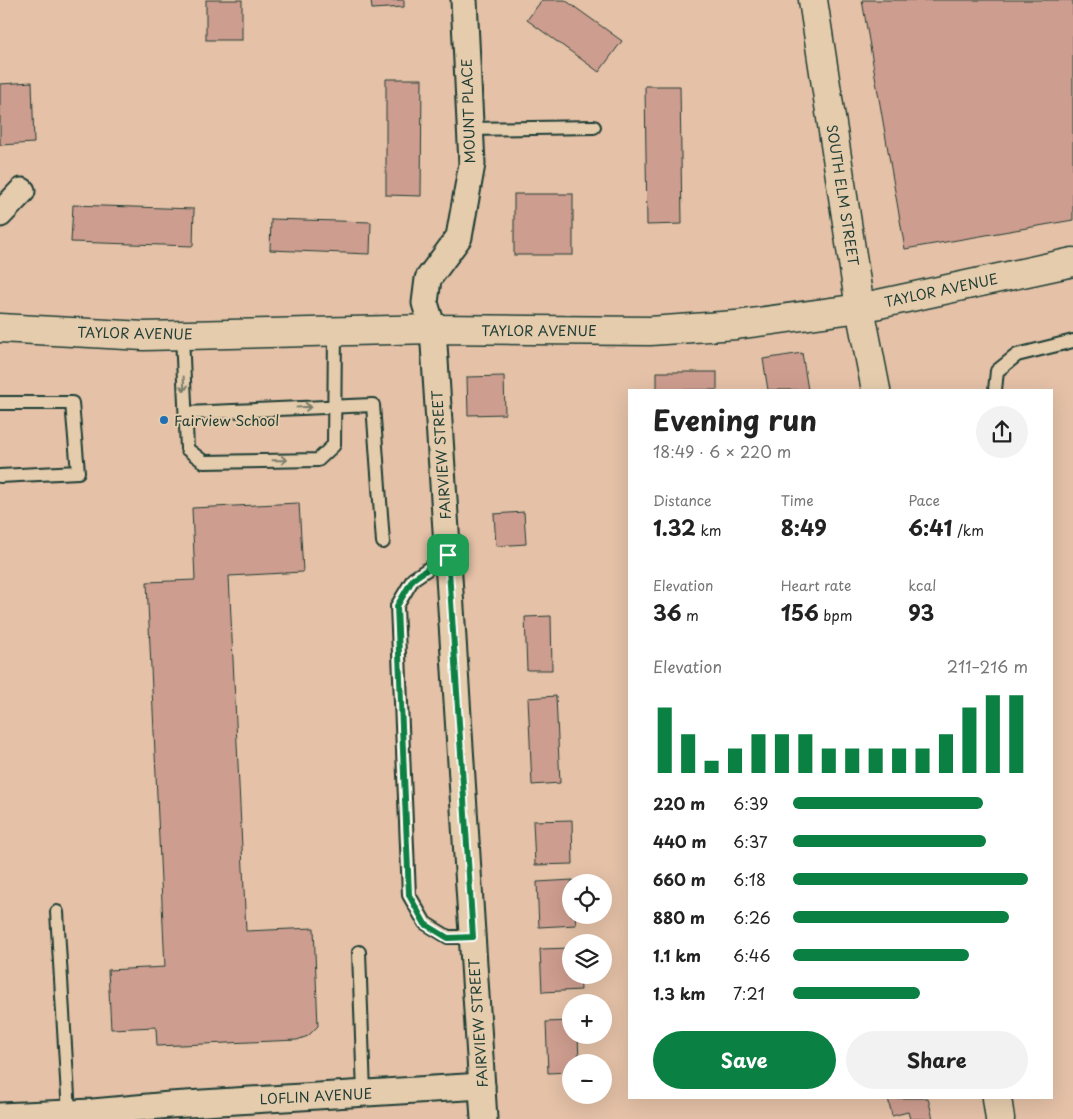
<!DOCTYPE html>
<html lang="en">
<head>
<meta charset="utf-8">
<style>
  body { margin:0; font-family:"Playpen Sans",sans-serif; background:#f2f2f2; color:#222; height:100vh; display:flex; flex-direction:column; font-size:19px; white-space:nowrap }
  * { box-sizing:border-box; margin:0 }
  p { font-size:16px; color:#767676 }
  .icon { flex:none; width:28px; height:28px; fill:none; stroke:currentColor; stroke-width:2; stroke-linecap:round; stroke-linejoin:round }
  .map { position:relative; flex:1; overflow:hidden }
  .drawer { position:absolute; left:628px; top:389px; width:425px; height:710px; display:flex; flex-direction:column; background:#fff; border-radius:0px; box-shadow:0 5px 20px #0002 }
  .drawer>* { flex:none }
  .fabs { position:absolute; left:562px; top:874px; display:grid; gap:10px }
  .fabs a { display:grid; place-items:center; width:50px; height:50px; border-radius:50%; background:#fff; box-shadow:0 5px 20px #0002; font-size:25px }
  .pin { position:absolute; display:grid; place-items:center; width:42px; height:42px; color:#fff; margin:-21px; border-radius:10px; box-shadow:0 2px 8px #0006 }
  .round { display:grid; place-items:center; flex:none; width:52px; height:52px; border-radius:26px; background:#f2f2f2 }
  .overview { display:flex; align-items:center; justify-content:space-between; height:85px; padding:0 25px }
  h1 { font-size:28px; font-weight:700; line-height:38px }
  .stats { display:grid; grid-template-columns:repeat(3,1fr); gap:8px; height:85px; padding:5px 25px }
  .stats div { display:grid; align-content:center }
  .stats b { font-size:21px; font-weight:700 }
  .stats small { font-size:14px; font-weight:400 }
  .stats p { font-size:14px }
  .chart { height:140px; padding:10px 25px }
  .chart p { display:flex; justify-content:space-between }
  .chart svg { width:100%; height:90px; margin-top:5px; stroke:#0b8043; stroke-width:6 }
  .cta { display:flex; gap:10px; margin-top:auto; padding:10px 25px }
  .cta a { flex:1; height:58px; border-radius:30px; background:#0b8043; color:#fff; font-size:20px; font-weight:700; line-height:58px; text-align:center }
  .cta a+a { background:#f2f2f2; color:#222 }
  ul { padding:0 25px; list-style:none; font-size:16px }
  li { display:grid; grid-template-columns:80px 60px 1fr; align-items:center; height:38px }
  li i { height:12px; border-radius:6px; background:#0b8043 }
  .map>svg:first-child { display:block }
  .building { fill:#cd9d8f; stroke:#1f3d34 }
  .lines { fill:none; stroke-linecap:round; stroke-linejoin:round }
  .service-casing { stroke:#1f3d34; stroke-width:16 }
  .minor-casing { stroke:#1f3d34; stroke-width:29 }
  .tertiary-casing { stroke:#1f3d34; stroke-width:31 }
  .service { stroke:#e5ccad; stroke-width:12 }
  .minor { stroke:#e5ccad; stroke-width:25 }
  .tertiary { stroke:#e5ccad; stroke-width:28 }
  .oneway { stroke:#787d6a }
  .route-casing { stroke:#fff; stroke-width:10 }
  .route { stroke:#0b8043; stroke-width:6 }
  .poi-dot { fill:#1f6fb2; stroke:#e5ccad; stroke-width:2 }
  .labels { text-anchor:middle; dominant-baseline:central; stroke-width:4; stroke-linejoin:round; paint-order:stroke }
  .street-label { font-size:14px; fill:#1f3d34; stroke:#e5ccad }
  .poi-label { font-size:14px; fill:#1f3d34; stroke:#e5ccad; text-anchor:start }
</style>
</head>
<body>
<div class="map">
<svg width="1073" height="1119" viewBox="0 0 1073 1119">
  <rect width="100%" height="100%" fill="#e4c1a7"/>
  <filter id="ink" filterUnits="userSpaceOnUse"><feTurbulence type="fractalNoise" baseFrequency=".02" numOctaves="2"/><feDisplacementMap in="SourceGraphic" scale="10" xChannelSelector="R" yChannelSelector="G"/><feConvolveMatrix kernelMatrix="1 2 1 2 8 2 1 2 1" color-interpolation-filters="sRGB"/></filter>
  <g filter="url(#ink)">
    <g class="building">
      <rect x="206" y="0" width="36" height="40"/>
      <path d="M371,0H404V7L372,9Z"/>
      <path d="M542,0H565L622,41L599,72L527,20Z"/>
      <path d="M862,0H1073V220L905,249Z"/>
      <path d="M386,79H422L421,196L386,195Z"/>
      <path d="M32,82L34,143L0,145V84Z"/>
      <path d="M645,86H680L682,224L647,225Z"/>
      <rect x="514" y="194" width="59" height="61"/>
      <path d="M73,205L194,209L193,246L71,242Z"/>
      <path d="M271,219L371,222L370,254L270,250Z"/>
      <path d="M802,353L808,390H768L763,359Z"/>
      <rect x="657" y="372" width="60" height="18"/>
      <path d="M504,376L505,414L468,415L467,377Z"/>
      <path d="M299,503L303,572L229,576L246,931L314,928L318,1026L308,1036L297,1040L157,1046L156,1027L111,1029L108,970L165,967L147,582L195,580L192,508Z"/>
      <path d="M524,512L526,544L496,546L494,514Z"/>
      <path d="M551,616L552,670H527L525,617Z"/>
      <path d="M556,696L560,783L532,785L528,698Z"/>
      <path d="M572,820L573,864L535,865L533,821Z"/>
      <path d="M573,880L574,882H571V915H575L576,925L539,927L537,882Z"/>
      <path d="M571,948V975H580L581,990L542,992L540,949Z"/>
      <path d="M571,1021V1035H578L579,1062H571V1072L548,1073L546,1022Z"/>
      <path d="M888,1098H928L933,1119H910L908,1112L892,1116Z"/>
    </g>
    <g class="lines">
      <defs>
        <g id="service">
          <path d="M470,129L594,127"/>
          <path d="M182,335L187,449L204,462L318,460L334,445L335,332"/>
          <path d="M995,390L997,371L1017,355L1073,341"/>
          <path d="M0,403H72L78,472L0,476"/>
          <path d="M186,413L373,405L383,542"/>
          <path d="M448,555L413,579L397,606L409,895L425,923L448,937H473"/>
          <path d="M57,912L69,1113"/>
          <path d="M359,952L364,1093"/>
        </g>
        <g id="minor">
          <path d="M464,0L472,164L459,237L428,279L425,303L433,329L484,1119"/>
          <path d="M0,214L22,191"/>
          <path d="M0,1116L93,1112L170,1105L482,1086"/>
        </g>
        <g id="tertiary">
          <path d="M813,0L860,308L876,390"/>
          <path d="M0,328L144,336L433,329L650,331L736,325L860,308L1073,262"/>
          <path d="M997,1098L1000,1119"/>
        </g>
      </defs>
      <use href="#service" class="service-casing"/>
      <use href="#minor" class="minor-casing"/>
      <use href="#tertiary" class="tertiary-casing"/>
      <use href="#service" class="service"/>
      <use href="#minor" class="minor"/>
      <use href="#tertiary" class="tertiary"/>
    </g>
    <defs><path id="oneway-shaft" d="M-6 0H5M1.5-3L5.5 0L1.5 3" fill="none" stroke-width="1.6" stroke-linecap="round" stroke-linejoin="round" transform="scale(1.25)"/></defs>
    <g class="oneway">
      <use href="#oneway-shaft" transform="translate(184 384) rotate(87)"/>
      <use href="#oneway-shaft" transform="translate(304 407) rotate(-3)"/>
      <use href="#oneway-shaft" transform="translate(280 460) rotate(-1)"/>
    </g>
  </g>
  <g class="lines" filter="url(#ink)">
    <defs>
      <path id="route" d="M448,555L473,937L448,938L425,924L409,895L397,606L413,579Z"/>
    </defs>
    <use href="#route" class="route-casing"/>
    <use href="#route" class="route"/>
  </g>
  <circle class="poi-dot" cx="164" cy="420" r="5"/>
  <g class="labels">
    <g class="street-label">
      <text transform="translate(468 111) rotate(-92)">MOUNT PLACE</text>
      <text transform="translate(843 195) rotate(81)">SOUTH ELM STREET</text>
      <text transform="translate(941 290) rotate(-12)">TAYLOR AVENUE</text>
      <text x="539" y="330">TAYLOR AVENUE</text>
      <text transform="translate(135 333) rotate(1)">TAYLOR AVENUE</text>
      <text transform="translate(441 455) rotate(-94)">FAIRVIEW STREET</text>
      <text transform="translate(478 1023) rotate(-94)">FAIRVIEW STREET</text>
      <text transform="translate(316 1096) rotate(-3)">LOFLIN AVENUE</text>
    </g>
    <g class="poi-label">
      <text x="174" y="420">Fairview School</text>
    </g>
  </g>
</svg>
<div class="fabs">
<a><svg class="icon" aria-label="locate" viewBox="0 0 24 24"><circle cx="12" cy="12" r="6"/><path d="M12 2v4M12 18v4M2 12h4M18 12h4"/></svg></a>
<a><svg class="icon" aria-label="layers" viewBox="0 0 24 24"><path d="M12 4l9 5-9 5-9-5zM3 14l9 5 9-5"/></svg></a>
<a>+</a>
<a>−</a>
</div>
<div class="pin" style="left:448px;top:555px;background:#1e9e55"><svg class="icon" aria-label="arrive" viewBox="0 0 24 24"><path d="M6 21V4h12l-3 4 3 4H6"/></svg></div>
<section class="drawer">
<div class="overview"><div><h1>Evening run</h1><p>18:49 · 6 × 220 m</p></div><a class="round"><svg class="icon" aria-label="share" viewBox="0 0 24 24"><path d="M12 15V3M7 8l5-5 5 5M5 13v7h14v-7"/></svg></a></div>
<div class="stats">
<div><p>Distance</p><b>1.32<small> km</small></b></div>
<div><p>Time</p><b>8:49</b></div>
<div><p>Pace</p><b>6:41<small> /km</small></b></div>
</div>
<div class="stats">
<div><p>Elevation</p><b>36<small> m</small></b></div>
<div><p>Heart rate</p><b>156<small> bpm</small></b></div>
<div><p>kcal</p><b>93</b></div>
</div>
<div class="chart"><p><span>Elevation</span>211–216 m</p>
<svg viewBox="0 0 160 44" preserveAspectRatio="none"><path d="M5 44V12M15 44V25M25 44V38M35 44V32M45 44V25M55 44V25M65 44V25M75 44V32M85 44V32M95 44V32M105 44V32M115 44V32M125 44V25M135 44V12M145 44V6M155 44V6"/></svg>
</div>
<ul>
<li><b>220 m</b>6:39<i style="width:81%"></i></li>
<li><b>440 m</b>6:37<i style="width:82%"></i></li>
<li><b>660 m</b>6:18<i style="width:100%"></i></li>
<li><b>880 m</b>6:26<i style="width:92%"></i></li>
<li><b>1.1 km</b>6:46<i style="width:75%"></i></li>
<li><b>1.3 km</b>7:21<i style="width:54%"></i></li>
</ul>
<div class="cta"><a>Save</a><a>Share</a></div>
</section>
</div>
</body>
</html>
